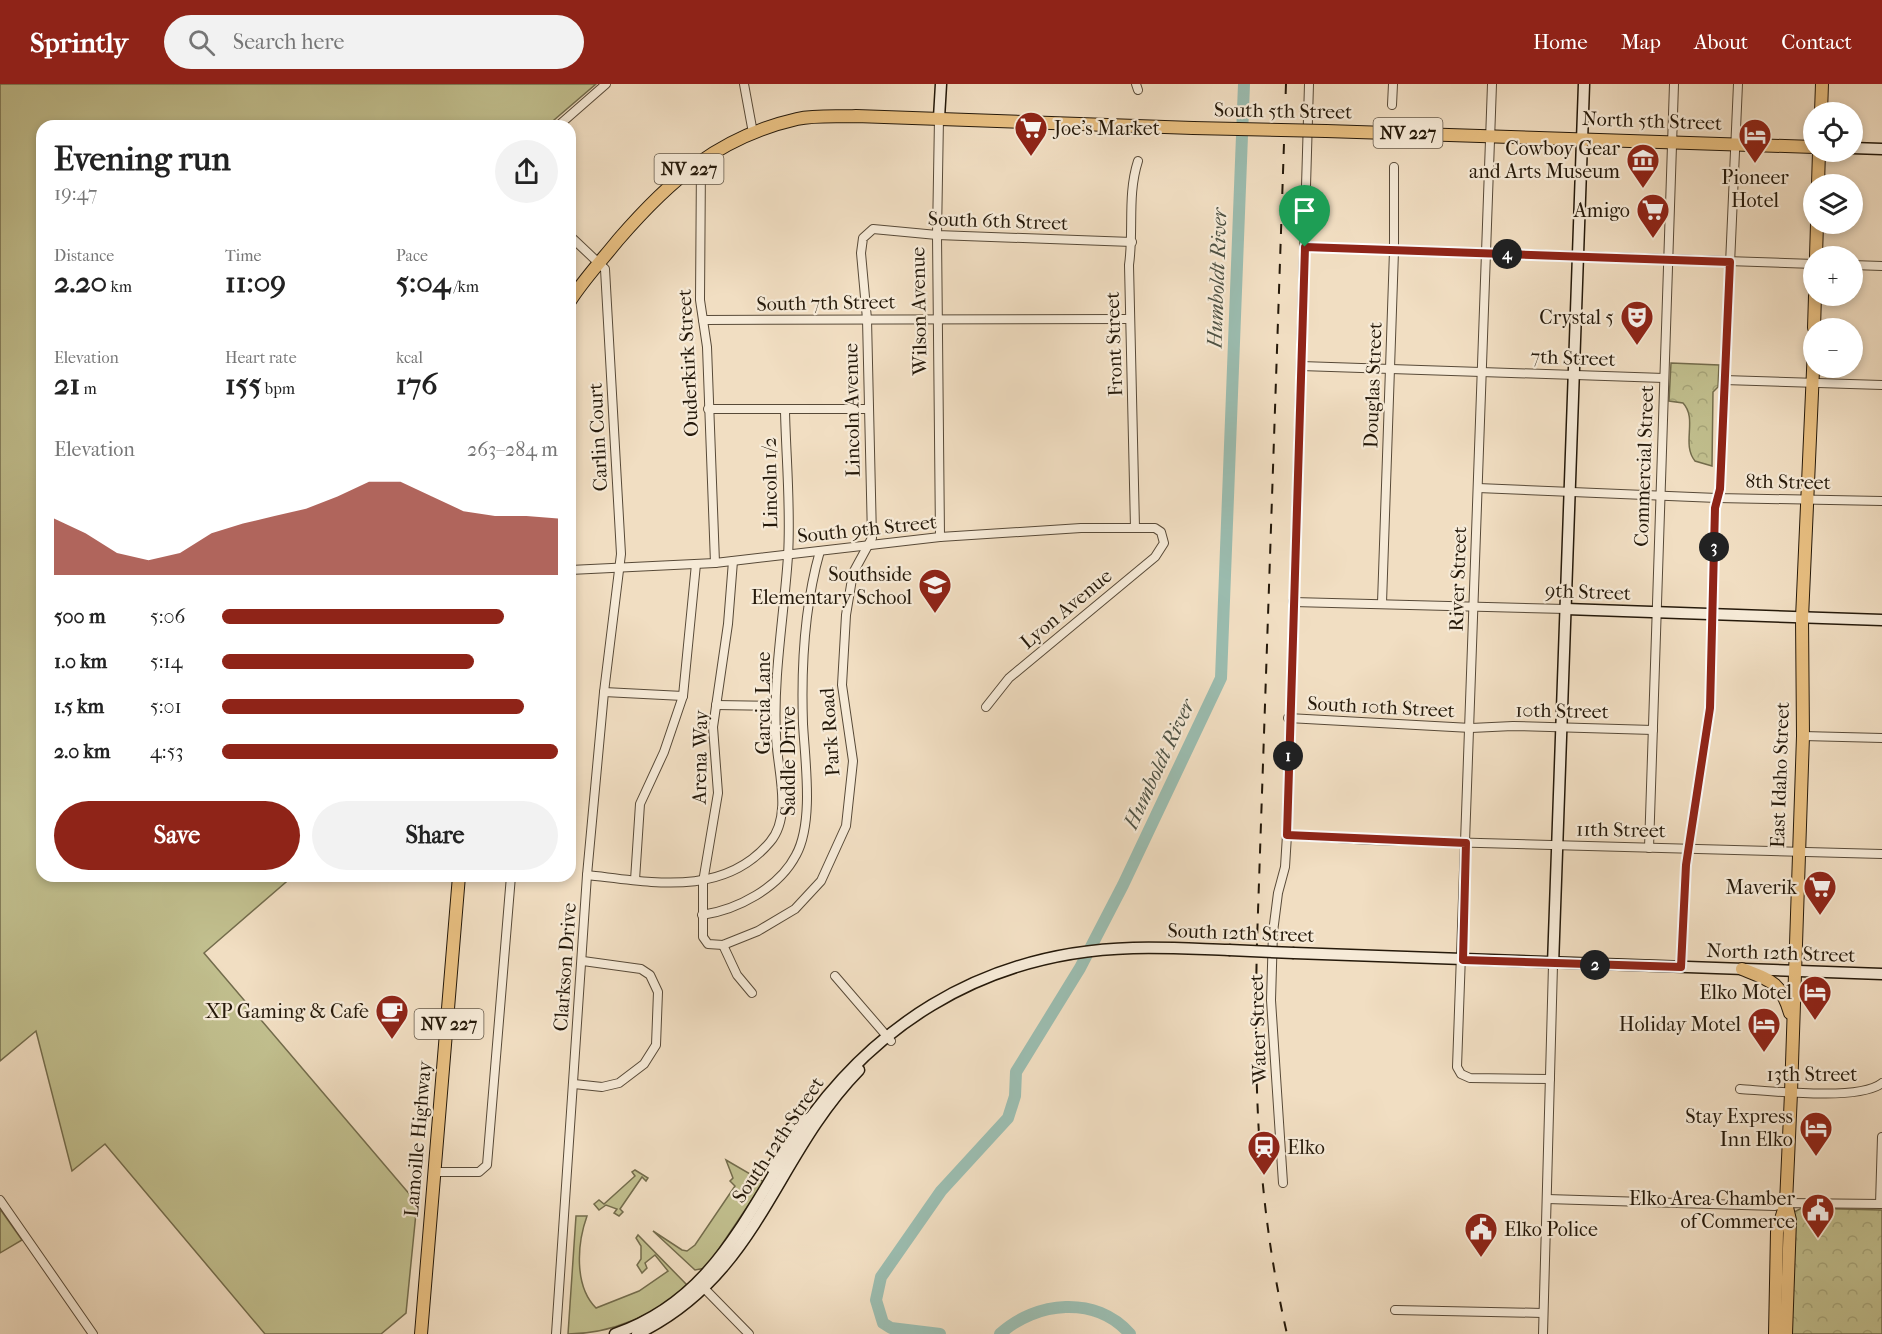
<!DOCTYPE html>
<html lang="en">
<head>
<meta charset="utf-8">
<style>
  body { margin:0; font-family:"IM FELL French Canon",serif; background:#f2f2f2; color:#222; height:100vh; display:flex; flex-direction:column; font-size:22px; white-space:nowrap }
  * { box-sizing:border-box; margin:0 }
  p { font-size:20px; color:#767676 }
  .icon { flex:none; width:33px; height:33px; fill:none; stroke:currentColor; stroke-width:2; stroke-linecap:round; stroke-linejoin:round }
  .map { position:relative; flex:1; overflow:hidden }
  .side { position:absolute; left:36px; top:36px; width:540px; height:762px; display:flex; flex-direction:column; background:#fff; border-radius:18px; box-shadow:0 3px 9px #0003 }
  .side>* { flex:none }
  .fabs { position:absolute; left:1803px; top:18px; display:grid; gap:12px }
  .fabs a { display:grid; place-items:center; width:60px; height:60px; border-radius:50%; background:#fff; box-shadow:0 3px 9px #0003; font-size:30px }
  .pin { position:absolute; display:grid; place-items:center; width:51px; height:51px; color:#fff; margin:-62px -26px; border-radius:50% 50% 50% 0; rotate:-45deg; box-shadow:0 0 6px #0007 }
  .pin .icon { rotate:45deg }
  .km { position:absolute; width:30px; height:30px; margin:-15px; border-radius:50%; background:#222; color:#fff; font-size:16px; line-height:30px; text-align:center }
  .round { display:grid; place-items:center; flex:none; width:63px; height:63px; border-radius:32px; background:#f2f2f2 }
  .headline { display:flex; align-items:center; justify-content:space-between; height:102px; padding:0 18px }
  h1 { font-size:33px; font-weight:800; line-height:45px }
  .figures { display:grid; grid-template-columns:repeat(3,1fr); gap:9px; height:102px; padding:6px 18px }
  .figures div { display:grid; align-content:center }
  .figures b { font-size:30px; font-weight:800 }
  .figures small { font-size:16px; font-weight:400 }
  .figures p { font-size:16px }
  .chart { height:168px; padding:12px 18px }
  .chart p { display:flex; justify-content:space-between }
  .chart svg { width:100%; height:108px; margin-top:6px; fill:#8f2418; opacity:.7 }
  .button { display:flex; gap:12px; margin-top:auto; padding:12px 18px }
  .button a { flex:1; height:69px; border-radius:36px; background:#8f2418; color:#fff; font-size:24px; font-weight:800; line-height:69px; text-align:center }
  .button a+a { background:#f2f2f2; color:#222 }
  ul { padding:0 18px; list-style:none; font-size:20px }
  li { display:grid; grid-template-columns:96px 72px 1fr; align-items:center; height:45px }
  li i { height:15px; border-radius:8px; background:#8f2418 }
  header { display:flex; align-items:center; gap:36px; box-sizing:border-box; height:84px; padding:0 30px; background:#8f2418; color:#fff }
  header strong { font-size:28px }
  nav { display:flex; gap:33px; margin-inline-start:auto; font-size:21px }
  .search { width:420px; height:54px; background:#f2f2f2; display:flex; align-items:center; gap:15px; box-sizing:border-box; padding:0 21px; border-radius:33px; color:#767676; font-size:22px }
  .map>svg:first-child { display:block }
  .grass { fill:#c1bf8e; stroke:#736c4c; stroke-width:1.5 }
  .park { fill:url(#park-crowns); stroke:#736c4c; stroke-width:1.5 }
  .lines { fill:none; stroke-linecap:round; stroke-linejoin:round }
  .river { stroke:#9bbcaf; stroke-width:12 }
  .street-casing { stroke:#584a38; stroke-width:10 }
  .secondary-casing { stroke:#25190a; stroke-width:13 }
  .primary-casing { stroke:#25190a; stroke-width:14 }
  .street { stroke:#f6ead7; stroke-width:8 }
  .secondary { stroke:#f6ead7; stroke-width:10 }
  .primary { stroke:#e8bf81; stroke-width:12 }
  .rail { stroke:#25190a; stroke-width:2; stroke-dasharray:10 10; stroke-linecap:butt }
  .secondary-bridge-casing { stroke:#25190a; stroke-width:13; stroke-linecap:butt }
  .primary-bridge-casing { stroke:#25190a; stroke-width:14; stroke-linecap:butt }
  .secondary-bridge { stroke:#f6ead7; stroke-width:10 }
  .primary-bridge { stroke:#e8bf81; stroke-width:12 }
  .route-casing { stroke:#fff; stroke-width:12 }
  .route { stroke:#8f2418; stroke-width:8 }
  .labels { text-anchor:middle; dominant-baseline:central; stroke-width:4.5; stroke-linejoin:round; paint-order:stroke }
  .shield { fill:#f6ead7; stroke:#645848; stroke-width:1.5 }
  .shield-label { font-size:18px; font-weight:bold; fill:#25190a }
  .street-label { font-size:20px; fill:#25190a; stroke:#f6ead7 }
  .poi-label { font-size:20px; fill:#25190a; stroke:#f6ead7; text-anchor:end }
  .water-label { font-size:21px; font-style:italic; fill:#4e5244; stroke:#f6ead7 }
</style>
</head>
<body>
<header>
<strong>Sprintly</strong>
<div class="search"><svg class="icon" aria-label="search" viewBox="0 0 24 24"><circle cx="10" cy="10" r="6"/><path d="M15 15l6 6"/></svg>Search here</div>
<nav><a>Home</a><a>Map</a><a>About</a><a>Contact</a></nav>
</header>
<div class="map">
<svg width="1882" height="1250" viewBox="0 0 1882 1250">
  <defs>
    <pattern id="park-crowns" width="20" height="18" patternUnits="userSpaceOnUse" patternTransform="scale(1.5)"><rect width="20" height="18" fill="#c1bf8e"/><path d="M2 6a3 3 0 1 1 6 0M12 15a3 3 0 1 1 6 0" fill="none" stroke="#a6a479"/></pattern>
  </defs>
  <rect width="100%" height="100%" fill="#f1dec2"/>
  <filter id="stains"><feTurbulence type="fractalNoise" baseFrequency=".00333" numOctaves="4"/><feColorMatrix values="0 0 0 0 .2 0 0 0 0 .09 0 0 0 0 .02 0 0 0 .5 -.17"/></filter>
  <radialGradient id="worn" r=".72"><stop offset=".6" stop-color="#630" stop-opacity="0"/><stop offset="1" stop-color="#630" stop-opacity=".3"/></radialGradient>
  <g class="grass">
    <path d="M0,0H596L547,42H42V792H293L204,869L417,1119L406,1229L381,1250H265L105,1060L72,1087L36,947L0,977Z"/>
    <path d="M726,1076L764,1098L706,1184L695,1186L653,1147L682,1166L687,1167L695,1161L735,1102L730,1097L733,1094Z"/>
    <path d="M635,1086L648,1094L646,1097L642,1093L620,1125L623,1128L619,1132L614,1129L617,1125L606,1121L599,1126L594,1120L599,1116L604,1120L635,1092L632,1088Z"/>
    <path d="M0,1125L22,1156L0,1169Z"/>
    <path d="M576,1132H587C577,1160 574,1202 596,1224L639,1207L668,1187L655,1171L645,1179L647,1184L642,1189L637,1181L641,1175V1162L636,1154L638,1151L687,1201C657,1231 610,1250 568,1250Z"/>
  </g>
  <g class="park">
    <path d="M1671,279L1719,281L1718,303L1713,308L1712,382L1695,377C1681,360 1698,335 1683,319L1669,317Z"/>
    <path d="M1802,1124L1882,1126V1250H1790L1794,1128Z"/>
  </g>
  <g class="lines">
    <g class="river">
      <path d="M940,1250L891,1244L883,1239L876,1216L881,1193L941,1107L1008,1034L1015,1012L1016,988L1080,884L1123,801L1221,594L1244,0"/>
      <path d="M1000,1250C1036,1217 1096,1211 1130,1250"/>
    </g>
    <defs>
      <g id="street">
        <path d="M744,0L753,49"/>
        <path d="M1136,0L1138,6"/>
        <path d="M1492,0L1457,983L1461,990L1470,994L1550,995"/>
        <path d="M1392,21L1393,0"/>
        <path d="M939,34L937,151L940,453"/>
        <path d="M558,42L606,0"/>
        <path d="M701,77L700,216L707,263L715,479"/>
        <path d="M1305,163L1814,180"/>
        <path d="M1852,181L1882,182"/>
        <path d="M703,236L1129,235"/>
        <path d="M1301,282L1664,294"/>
        <path d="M1724,296L1882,301"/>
        <path d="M708,325H868"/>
        <path d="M1478,404L1717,414L1882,417"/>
        <path d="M1135,444L1129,181C1134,146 1127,111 1138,77"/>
        <path d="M733,477L728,540L713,643L718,709L703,798V853L708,860L723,861L758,847L795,825L821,797L846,742L853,677L842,601L846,531L853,489L872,454L867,235L861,169L863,154L873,145L937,151L1132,158"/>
        <path d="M570,486L715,479L940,453L1081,444H1155L1161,448L1164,459L1155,473L1009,594L986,623"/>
        <path d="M1293,518L1566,525"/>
        <path d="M1382,519L1394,167V83"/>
        <path d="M604,608L683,612"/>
        <path d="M716,621L775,622"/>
        <path d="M1288,634L1471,644L1513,642L1653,646"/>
        <path d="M1803,652L1882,654"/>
        <path d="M1287,751L1371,756L1882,770"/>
        <path d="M1649,764L1674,0"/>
        <path d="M587,791C651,798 723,814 770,758C793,731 777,685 776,652C773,592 784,532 788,472C791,424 786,374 785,327"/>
        <path d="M635,796L640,720L664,668L683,612L696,480"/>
        <path d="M702,831C737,826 779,804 796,771C814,738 805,677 803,640C801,582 804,523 820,467"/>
        <path d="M723,861L737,891L752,909"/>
        <path d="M1681,883L1686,781L1710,624L1715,424L1720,405L1738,0"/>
        <path d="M835,892L891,957"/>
        <path d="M574,1000L602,1003L619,999L644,980L656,961L658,908L650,891L641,885L583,877"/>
        <path d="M1740,1005C1771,1007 1860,1017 1882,999"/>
        <path d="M434,1088H479L487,1081L511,792"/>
        <path d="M1283,1099L1271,916L1273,848L1278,809L1285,783L1287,751L1309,0"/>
        <path d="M1547,1115L1775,1122L1786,1119L1882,1120"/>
        <path d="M0,1116L93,1250"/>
        <path d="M1880,1120L1882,1053"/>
        <path d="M700,1200L749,1250"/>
        <path d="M1395,1226L1543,1229"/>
        <path d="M556,1250L587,791L604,608L621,470L605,185L570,152"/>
        <path d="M1543,1250L1553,881"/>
      </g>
      <g id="secondary">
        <path d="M939,34L941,0"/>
        <path d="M1852,64L1882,65"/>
        <path d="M1566,525L1882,536"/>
        <path d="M1294,869L1882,890"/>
        <path d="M1553,881L1584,0"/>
        <path d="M772,1084L791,1044L809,1034"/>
        <path d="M615,1250C706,1218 739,1146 786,1070C864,943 982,868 1133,864C1165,863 1197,865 1229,866"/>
        <path d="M637,1250C759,1191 773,1074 859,986"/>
      </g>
      <g id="primary">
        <path d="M1821,28L1822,0"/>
        <path d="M1326,47L1814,63"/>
        <path d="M1818,100L1819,68"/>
        <path d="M1816,172L1817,140"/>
        <path d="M570,217C584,195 602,176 618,156C669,97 718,53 797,35C816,31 836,33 856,32L1193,44"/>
        <path d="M1814,244L1815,212"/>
        <path d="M1742,885C1770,896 1781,898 1790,929"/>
        <path d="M1786,1119L1790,1136L1786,1250"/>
        <path d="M421,1250L459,792"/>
        <path d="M1775,1250L1777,1148L1786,1119L1791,1009L1803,652L1802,534L1814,264"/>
      </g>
    </defs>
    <use href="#street" class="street-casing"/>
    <use href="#secondary" class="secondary-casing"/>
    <use href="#primary" class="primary-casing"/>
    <use href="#street" class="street"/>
    <use href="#secondary" class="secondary"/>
    <use href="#primary" class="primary"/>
    <path class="rail" d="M1286,0L1257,857C1254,996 1256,1114 1287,1250"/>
    <defs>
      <path id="secondary-bridge" d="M1229,866L1294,869"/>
      <path id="primary-bridge" d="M1193,44L1326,47"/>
    </defs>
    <use href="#secondary-bridge" class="secondary-bridge-casing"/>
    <use href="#primary-bridge" class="primary-bridge-casing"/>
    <use href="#secondary-bridge" class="secondary-bridge"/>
    <use href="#primary-bridge" class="primary-bridge"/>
  </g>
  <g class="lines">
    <defs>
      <path id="route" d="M1305,163L1730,178L1720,405L1715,424L1710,624L1686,781L1681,883L1463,876L1466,759L1287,751Z"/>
    </defs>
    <use href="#route" class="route-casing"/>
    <use href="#route" class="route"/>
  </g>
  <defs>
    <symbol id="supermarket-pin" viewBox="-11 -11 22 30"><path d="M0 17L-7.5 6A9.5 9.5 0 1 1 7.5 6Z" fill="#8f2418" stroke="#f6ead7"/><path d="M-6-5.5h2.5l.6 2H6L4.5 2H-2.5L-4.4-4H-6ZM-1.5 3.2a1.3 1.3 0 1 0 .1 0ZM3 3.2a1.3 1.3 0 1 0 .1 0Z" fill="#fff"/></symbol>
    <symbol id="hotel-pin" viewBox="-11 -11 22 30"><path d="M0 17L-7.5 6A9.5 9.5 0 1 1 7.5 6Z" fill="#8f2418" stroke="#f6ead7"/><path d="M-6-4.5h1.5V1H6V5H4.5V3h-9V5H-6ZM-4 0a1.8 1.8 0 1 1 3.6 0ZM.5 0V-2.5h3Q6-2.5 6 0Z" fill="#fff"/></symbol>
    <symbol id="museum-pin" viewBox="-11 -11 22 30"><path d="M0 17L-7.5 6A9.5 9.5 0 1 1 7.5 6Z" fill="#8f2418" stroke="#f6ead7"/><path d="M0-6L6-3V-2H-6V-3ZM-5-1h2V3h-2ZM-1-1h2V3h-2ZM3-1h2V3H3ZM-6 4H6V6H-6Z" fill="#fff"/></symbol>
    <symbol id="theatre-pin" viewBox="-11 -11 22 30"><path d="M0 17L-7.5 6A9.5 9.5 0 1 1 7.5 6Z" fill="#8f2418" stroke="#f6ead7"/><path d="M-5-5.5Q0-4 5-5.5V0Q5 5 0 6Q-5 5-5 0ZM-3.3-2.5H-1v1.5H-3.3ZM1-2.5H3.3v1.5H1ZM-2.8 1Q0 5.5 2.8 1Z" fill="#fff"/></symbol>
    <symbol id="school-pin" viewBox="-11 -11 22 30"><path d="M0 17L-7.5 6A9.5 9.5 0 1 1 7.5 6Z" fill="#8f2418" stroke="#f6ead7"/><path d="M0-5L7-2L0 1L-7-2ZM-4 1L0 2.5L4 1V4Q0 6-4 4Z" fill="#fff"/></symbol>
    <symbol id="cafe-pin" viewBox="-11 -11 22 30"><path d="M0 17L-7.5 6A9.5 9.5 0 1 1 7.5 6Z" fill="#8f2418" stroke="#f6ead7"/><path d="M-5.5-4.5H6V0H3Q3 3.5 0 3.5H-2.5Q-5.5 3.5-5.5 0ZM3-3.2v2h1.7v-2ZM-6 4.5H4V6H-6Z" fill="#fff"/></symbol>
    <symbol id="station-pin" viewBox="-11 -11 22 30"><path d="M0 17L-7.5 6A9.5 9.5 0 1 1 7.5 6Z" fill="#8f2418" stroke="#f6ead7"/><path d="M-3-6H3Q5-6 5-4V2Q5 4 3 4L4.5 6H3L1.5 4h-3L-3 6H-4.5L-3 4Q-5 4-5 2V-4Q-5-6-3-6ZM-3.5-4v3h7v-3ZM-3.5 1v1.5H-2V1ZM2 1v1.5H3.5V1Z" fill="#fff"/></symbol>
    <symbol id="civic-pin" viewBox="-11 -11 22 30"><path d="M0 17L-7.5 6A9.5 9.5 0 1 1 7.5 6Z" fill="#8f2418" stroke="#f6ead7"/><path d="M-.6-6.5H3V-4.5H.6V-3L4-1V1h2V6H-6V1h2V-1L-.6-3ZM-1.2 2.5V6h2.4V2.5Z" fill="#fff"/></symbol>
  </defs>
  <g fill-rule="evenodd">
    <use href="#supermarket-pin" x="1012" y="25" width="38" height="52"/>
    <use href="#hotel-pin" x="1736" y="32" width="38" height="52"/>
    <use href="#museum-pin" x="1624" y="57" width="38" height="52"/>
    <use href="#supermarket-pin" x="1634" y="107" width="38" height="52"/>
    <use href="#theatre-pin" x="1618" y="214" width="38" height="52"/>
    <use href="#school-pin" x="916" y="482" width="38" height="52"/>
    <use href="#supermarket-pin" x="1801" y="784" width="38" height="52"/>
    <use href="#hotel-pin" x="1796" y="889" width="38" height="52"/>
    <use href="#cafe-pin" x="373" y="908" width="38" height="52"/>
    <use href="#hotel-pin" x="1745" y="921" width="38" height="52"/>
    <use href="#hotel-pin" x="1797" y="1025" width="38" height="52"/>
    <use href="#station-pin" x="1245" y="1044" width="38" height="52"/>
    <use href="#civic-pin" x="1799" y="1107" width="38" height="52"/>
    <use href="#civic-pin" x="1462" y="1126" width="38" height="52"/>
  </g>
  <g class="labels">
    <g class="shield">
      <rect x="1373.5" y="34" width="69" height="30" rx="4.5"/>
      <rect x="654.5" y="70" width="69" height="30" rx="4.5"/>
      <rect x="414.5" y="925" width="69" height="30" rx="4.5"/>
    </g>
    <g class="shield-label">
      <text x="1408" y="49">NV 227</text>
      <text x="689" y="85">NV 227</text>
      <text x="449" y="940">NV 227</text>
    </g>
    <g class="street-label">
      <text transform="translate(1283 27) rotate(1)">South 5th Street</text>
      <text transform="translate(1652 37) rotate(2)">North 5th Street</text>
      <text transform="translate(998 137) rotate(2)">South 6th Street</text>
      <text transform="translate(826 219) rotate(-1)">South 7th Street</text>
      <text transform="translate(919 227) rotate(-91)">Wilson Avenue</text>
      <text transform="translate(1114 260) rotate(-92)">Front Street</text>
      <text transform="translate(1573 274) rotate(2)">7th Street</text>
      <text transform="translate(688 279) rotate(-93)">Ouderkirk Street</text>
      <text transform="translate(1373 301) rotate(-88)">Douglas Street</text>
      <text transform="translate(852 326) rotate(-91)">Lincoln Avenue</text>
      <text transform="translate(598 353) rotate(-93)">Carlin Court</text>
      <text transform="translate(1644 382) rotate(-88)">Commercial Street</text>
      <text transform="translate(1788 398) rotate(1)">8th Street</text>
      <text transform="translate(770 399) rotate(-91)">Lincoln 1/2</text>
      <text transform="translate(867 445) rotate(-6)">South 9th Street</text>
      <text transform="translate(1458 495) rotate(-88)">River Street</text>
      <text transform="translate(1588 508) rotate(2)">9th Street</text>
      <text transform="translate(1066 525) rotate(-40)">Lyon Avenue</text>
      <text transform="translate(763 619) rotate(-90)">Garcia Lane</text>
      <text transform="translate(1381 623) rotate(3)">South 10th Street</text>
      <text transform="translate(1562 627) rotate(1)">10th Street</text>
      <text transform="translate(830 648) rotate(-94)">Park Road</text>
      <text transform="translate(700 673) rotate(-89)">Arena Way</text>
      <text transform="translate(788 677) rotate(-90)">Saddle Drive</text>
      <text transform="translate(1780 691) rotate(-88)">East Idaho Street</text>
      <text transform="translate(1621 746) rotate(1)">11th Street</text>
      <text transform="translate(1241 849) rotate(2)">South 12th Street</text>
      <text transform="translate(1781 869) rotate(2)">North 12th Street</text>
      <text transform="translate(565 883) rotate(-86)">Clarkson Drive</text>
      <text transform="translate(1258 945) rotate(-92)">Water Street</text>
      <text x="1812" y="990">13th Street</text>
      <text transform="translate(418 1055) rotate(-85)">Lamoille Highway</text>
      <text transform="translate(778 1056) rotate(-56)">South 12th Street</text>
    </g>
    <g class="poi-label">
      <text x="1054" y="44" text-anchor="start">Joe's Market</text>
      <text x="1620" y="64">Cowboy Gear<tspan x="1620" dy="23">and Arts Museum</tspan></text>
      <text x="1755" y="93" text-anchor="middle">Pioneer<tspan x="1755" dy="23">Hotel</tspan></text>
      <text x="1630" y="126">Amigo</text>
      <text x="1614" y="233">Crystal 5</text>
      <text x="912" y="490">Southside<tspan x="912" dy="23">Elementary School</tspan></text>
      <text x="1797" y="803">Maverik</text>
      <text x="1792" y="908">Elko Motel</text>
      <text x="369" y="927">XP Gaming &amp; Cafe</text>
      <text x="1741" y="940">Holiday Motel</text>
      <text x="1793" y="1032">Stay Express<tspan x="1793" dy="23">Inn Elko</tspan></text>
      <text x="1287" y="1063" text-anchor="start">Elko</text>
      <text x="1795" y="1114">Elko Area Chamber<tspan x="1795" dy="23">of Commerce</tspan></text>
      <text x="1504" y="1145" text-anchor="start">Elko Police</text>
    </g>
    <g class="water-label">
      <text transform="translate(1217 194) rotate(-88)">Humboldt River</text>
      <text transform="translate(1159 680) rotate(-65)">Humboldt River</text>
    </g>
  </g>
  <rect width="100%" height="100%" filter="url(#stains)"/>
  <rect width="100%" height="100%" fill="url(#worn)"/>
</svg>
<div class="fabs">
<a><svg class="icon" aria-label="locate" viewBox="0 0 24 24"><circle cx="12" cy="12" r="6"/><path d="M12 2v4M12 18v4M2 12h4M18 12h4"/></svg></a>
<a><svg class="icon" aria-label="layers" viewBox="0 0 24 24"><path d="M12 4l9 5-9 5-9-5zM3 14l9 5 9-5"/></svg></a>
<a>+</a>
<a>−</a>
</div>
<div class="pin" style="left:1305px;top:163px;background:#1e9e55"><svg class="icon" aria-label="arrive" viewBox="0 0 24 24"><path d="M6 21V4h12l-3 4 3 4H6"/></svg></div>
<b class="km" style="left:1288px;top:672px">1</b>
<b class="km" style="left:1595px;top:881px">2</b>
<b class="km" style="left:1714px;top:463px">3</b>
<b class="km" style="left:1507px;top:170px">4</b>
<section class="side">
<div class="headline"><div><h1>Evening run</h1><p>19:47</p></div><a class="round"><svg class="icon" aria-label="share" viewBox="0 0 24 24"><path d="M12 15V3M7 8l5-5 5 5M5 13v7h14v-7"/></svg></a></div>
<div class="figures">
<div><p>Distance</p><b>2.20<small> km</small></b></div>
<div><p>Time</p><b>11:09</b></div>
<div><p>Pace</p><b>5:04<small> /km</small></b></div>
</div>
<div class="figures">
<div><p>Elevation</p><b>21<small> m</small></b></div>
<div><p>Heart rate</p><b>155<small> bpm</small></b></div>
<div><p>kcal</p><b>176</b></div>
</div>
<div class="chart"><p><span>Elevation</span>263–284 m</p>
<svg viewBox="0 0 160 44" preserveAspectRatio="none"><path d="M0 44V21L10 27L20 35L30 38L40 35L50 27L60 23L70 20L80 17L90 12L100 6L110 6L120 12L130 18L140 20L150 20L160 21V44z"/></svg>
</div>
<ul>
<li><b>500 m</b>5:06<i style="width:84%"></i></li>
<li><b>1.0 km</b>5:14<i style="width:75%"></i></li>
<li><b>1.5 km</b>5:01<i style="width:90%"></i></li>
<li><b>2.0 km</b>4:53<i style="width:100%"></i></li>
</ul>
<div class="button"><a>Save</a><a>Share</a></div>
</section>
</div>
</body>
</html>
